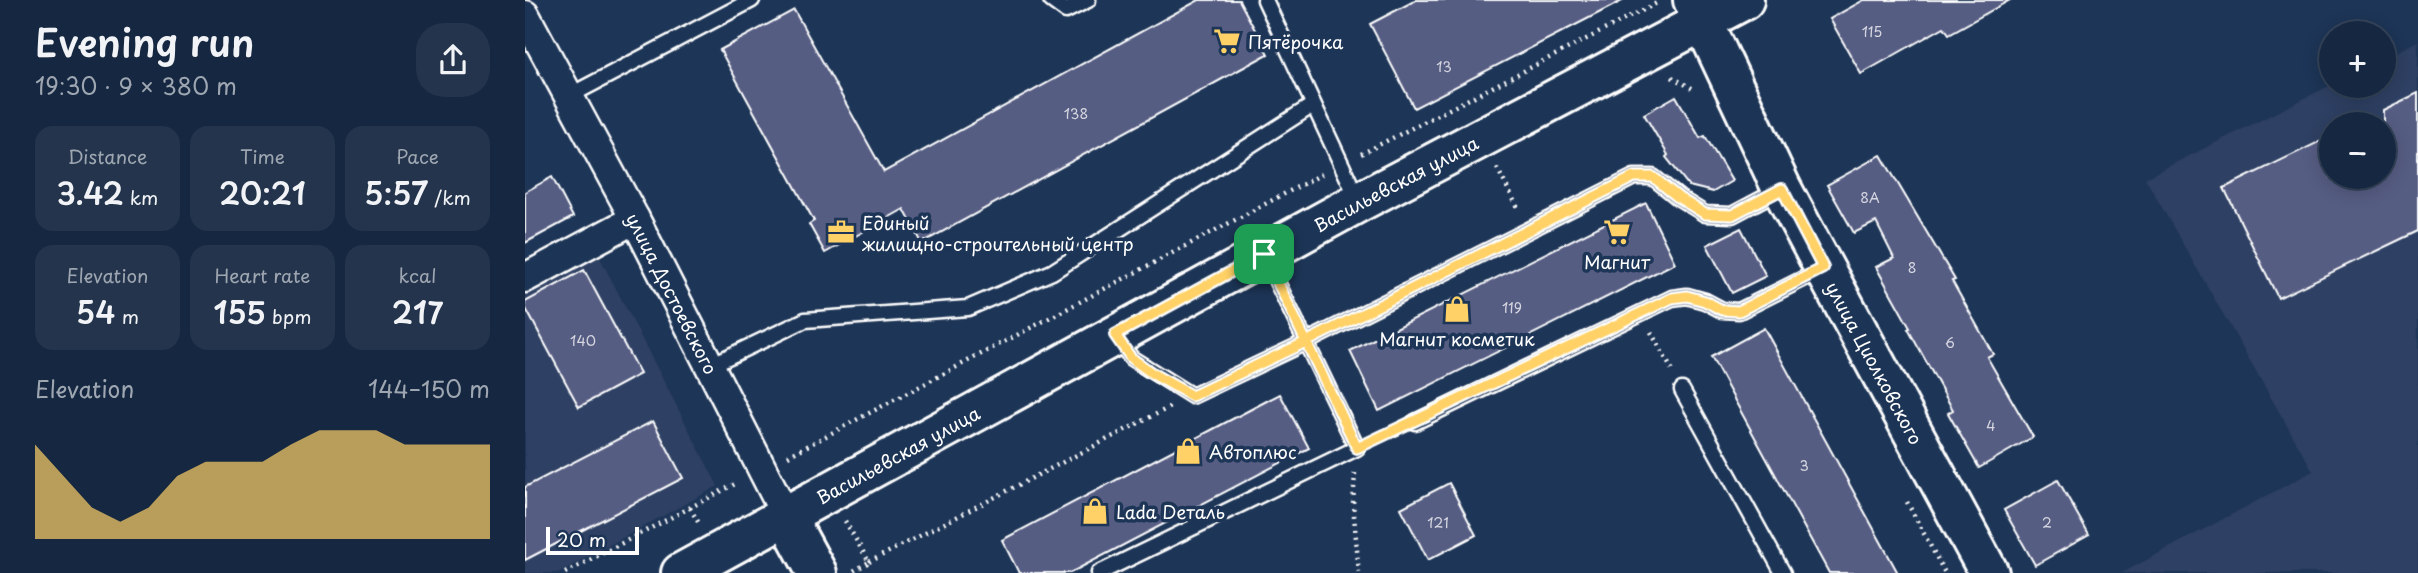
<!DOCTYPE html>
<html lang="en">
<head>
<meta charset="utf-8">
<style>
  body { margin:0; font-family:"Playpen Sans",sans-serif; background:#23344c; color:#f1f3f6; height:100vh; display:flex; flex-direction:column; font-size:26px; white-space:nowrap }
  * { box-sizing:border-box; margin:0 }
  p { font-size:23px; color:#9ea6b1 }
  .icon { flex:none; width:38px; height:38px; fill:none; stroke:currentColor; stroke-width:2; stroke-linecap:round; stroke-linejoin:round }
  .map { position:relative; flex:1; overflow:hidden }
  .sheet { display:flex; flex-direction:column; background:#162841; width:525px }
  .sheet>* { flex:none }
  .controls { position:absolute; left:1794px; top:21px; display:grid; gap:14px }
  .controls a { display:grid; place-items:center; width:77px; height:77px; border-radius:50%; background:#162841; box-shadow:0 4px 18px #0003,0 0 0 2px #35445a; font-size:35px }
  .scale { position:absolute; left:21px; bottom:18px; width:93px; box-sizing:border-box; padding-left:7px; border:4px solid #fff; border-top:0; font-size:19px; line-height:24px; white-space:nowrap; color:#fff; -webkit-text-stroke:5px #1d3557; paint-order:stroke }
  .pin { position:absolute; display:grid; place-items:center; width:60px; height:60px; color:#fff; margin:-30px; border-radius:14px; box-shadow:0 4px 10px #0006 }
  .round { display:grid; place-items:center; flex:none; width:74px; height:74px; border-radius:28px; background:#23344c }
  .headline { display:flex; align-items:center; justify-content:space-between; height:119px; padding:0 35px }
  h1 { font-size:38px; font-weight:600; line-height:52px }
  .stats { display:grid; grid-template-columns:repeat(3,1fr); gap:10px; height:119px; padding:7px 35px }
  .stats div { display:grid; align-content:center; border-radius:18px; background:#23344c; text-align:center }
  .stats b { font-size:30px; font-weight:600 }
  .stats small { font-size:19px; font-weight:400 }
  .stats p { font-size:19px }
  .chart { height:196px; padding:14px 35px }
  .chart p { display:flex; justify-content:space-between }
  .chart svg { width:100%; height:126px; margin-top:7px; fill:#ffd166; opacity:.7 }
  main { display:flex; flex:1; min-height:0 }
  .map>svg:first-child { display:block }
  .built { fill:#2e4164; fill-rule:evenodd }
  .building { fill:#575d83; stroke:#fff; stroke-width:2 }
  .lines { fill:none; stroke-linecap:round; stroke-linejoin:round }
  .lane-casing { stroke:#fff; stroke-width:19 }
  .street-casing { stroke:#fff; stroke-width:33 }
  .secondary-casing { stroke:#fff; stroke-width:44 }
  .path { stroke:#fff; stroke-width:4.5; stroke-dasharray:2 5; stroke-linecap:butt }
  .lane { stroke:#1d3557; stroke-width:14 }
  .street { stroke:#1d3557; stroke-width:28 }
  .secondary { stroke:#1d3557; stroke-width:38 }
  .route-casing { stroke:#fff; stroke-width:14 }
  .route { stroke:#ffd166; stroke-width:9 }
  .labels { text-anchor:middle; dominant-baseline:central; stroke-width:7; stroke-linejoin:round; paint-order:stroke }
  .number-label { font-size:14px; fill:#d5d6e0 }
  .poi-label { font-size:18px; fill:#fff; stroke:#1d3557; text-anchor:start }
  .street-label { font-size:18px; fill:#fff; stroke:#1d3557 }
</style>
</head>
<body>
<main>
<section class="sheet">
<div class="headline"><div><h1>Evening run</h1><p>19:30 · 9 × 380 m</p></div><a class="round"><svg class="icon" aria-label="share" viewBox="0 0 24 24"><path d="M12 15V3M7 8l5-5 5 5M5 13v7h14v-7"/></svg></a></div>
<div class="stats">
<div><p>Distance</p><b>3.42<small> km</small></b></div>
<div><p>Time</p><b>20:21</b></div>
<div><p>Pace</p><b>5:57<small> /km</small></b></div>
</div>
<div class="stats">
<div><p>Elevation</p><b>54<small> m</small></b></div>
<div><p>Heart rate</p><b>155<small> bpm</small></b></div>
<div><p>kcal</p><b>217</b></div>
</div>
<div class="chart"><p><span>Elevation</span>144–150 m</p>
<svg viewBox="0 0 160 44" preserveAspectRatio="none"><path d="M0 44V11L10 22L20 33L30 38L40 33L50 22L60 17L70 17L80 17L90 11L100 6L110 6L120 6L130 11L140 11L150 11L160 11V44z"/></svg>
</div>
</section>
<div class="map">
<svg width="1893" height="573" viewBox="0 0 1893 573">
  <rect width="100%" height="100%" fill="#1d3557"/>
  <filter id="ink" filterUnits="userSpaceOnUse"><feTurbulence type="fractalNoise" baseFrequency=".0143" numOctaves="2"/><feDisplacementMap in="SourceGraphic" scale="14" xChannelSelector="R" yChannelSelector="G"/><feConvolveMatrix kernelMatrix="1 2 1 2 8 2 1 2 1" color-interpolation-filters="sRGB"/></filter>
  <g filter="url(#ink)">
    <g class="built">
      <path d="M1893,41V573H1597L1788,471L1620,178L1806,85L1858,86L1859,58ZM1806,124H1858V177H1806Z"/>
      <path d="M72,252L193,486L33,573H0V290Z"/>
    </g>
    <g class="building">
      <path d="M674,0H714L743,54L397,243L379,209L300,253L284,224L289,221L195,50L269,10L359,172Z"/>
      <path d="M891,0H1099L889,108L845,24Z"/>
      <path d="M1339,0H1485L1424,34L1419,27L1336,74L1305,19Z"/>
      <path d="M1893,93V231L1753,298L1699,188L1806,136V177H1858V110Z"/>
      <path d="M1151,96L1175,138L1180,136L1207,181L1188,192L1164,186L1141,157L1143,155L1119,114Z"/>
      <path d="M1356,155L1430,280L1427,281L1468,354L1462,357L1508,437L1454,468L1423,413L1428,410L1383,329L1385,328L1351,267L1369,258L1351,222L1329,233L1302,185Z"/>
      <path d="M27,177L48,217L0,243V192Z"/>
      <path d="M1121,203L1150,263L854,411L825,351Z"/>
      <path d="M1216,228L1241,276L1207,293L1182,245Z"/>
      <path d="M59,270L115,374L54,407L0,307V302Z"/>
      <path d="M1239,328L1373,573H1304L1186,357Z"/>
      <path d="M755,394L784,448L545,573H494L477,540Z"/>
      <path d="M128,421L158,478L0,560V487Z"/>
      <path d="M1533,480L1564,535L1510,565L1479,510Z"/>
      <path d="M924,483L951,535L903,560L876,508Z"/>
    </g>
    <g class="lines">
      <defs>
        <g id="lane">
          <path d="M526,0L541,11L563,0"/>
          <path d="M740,0L834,202"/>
          <path d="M44,96L227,0"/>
          <path d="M591,336L606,358L667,396L781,342L1109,177H1128L1154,198L1180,214L1207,215L1256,189"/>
          <path d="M186,365L280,320L443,308L527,272L788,105"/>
          <path d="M1157,390L1258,573"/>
          <path d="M890,422L1147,298L1162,296L1180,301L1197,310L1214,311L1298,269"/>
          <path d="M574,573L832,448L740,257"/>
        </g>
        <g id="street">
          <path id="s1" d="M0,15L110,219L261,516"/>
          <path d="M0,278L110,219"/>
        </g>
        <g id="secondary">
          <path id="s2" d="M1168,0L1257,189L1299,268L1464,573"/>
          <path d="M261,516L292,573"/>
          <path id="s3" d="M156,573L834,202L1219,0"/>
        </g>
      </defs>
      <use href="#lane" class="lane-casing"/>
      <use href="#street" class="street-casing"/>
      <use href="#secondary" class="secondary-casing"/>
      <g class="path">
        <path d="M1147,77L1170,90"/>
        <path d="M836,154L1134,2"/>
        <path d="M972,168L994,210"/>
        <path d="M1126,332L1147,370"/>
        <path d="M853,439L870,431"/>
        <path d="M263,456L797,174"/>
        <path d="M830,473L828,504L834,573"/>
        <path d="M1382,502L1420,573"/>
        <path d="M165,508L175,525"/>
        <path d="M320,521L344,562L325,573"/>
        <path d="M344,562L645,407"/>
        <path d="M40,573L212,483"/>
      </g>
      <use href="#lane" class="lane"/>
      <use href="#street" class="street"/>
      <use href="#secondary" class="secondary"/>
    </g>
  </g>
  <g class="lines" filter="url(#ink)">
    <defs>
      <path id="route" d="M739,254L590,335L606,358L628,374L667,396L781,342L1109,177H1128L1154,198L1180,214L1207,215L1257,189L1298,268L1214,311L1197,310L1180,301L1162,296L1147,298L832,448L739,254"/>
    </defs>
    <use href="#route" class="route-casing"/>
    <use href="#route" class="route"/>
  </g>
  <defs>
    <symbol id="supermarket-bare" viewBox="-9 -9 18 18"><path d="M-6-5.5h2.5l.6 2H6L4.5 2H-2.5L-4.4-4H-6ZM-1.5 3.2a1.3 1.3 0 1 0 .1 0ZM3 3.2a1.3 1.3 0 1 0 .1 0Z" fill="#ffd166" stroke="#1d3557" stroke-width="2.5" paint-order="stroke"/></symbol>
    <symbol id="office-bare" viewBox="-9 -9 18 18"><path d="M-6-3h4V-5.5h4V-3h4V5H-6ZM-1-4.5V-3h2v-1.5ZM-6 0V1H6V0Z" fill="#ffd166" stroke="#1d3557" stroke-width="2.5" paint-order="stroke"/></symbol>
    <symbol id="shop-bare" viewBox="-9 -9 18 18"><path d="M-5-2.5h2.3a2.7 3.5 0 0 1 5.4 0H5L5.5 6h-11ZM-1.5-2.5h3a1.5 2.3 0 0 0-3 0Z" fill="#ffd166" stroke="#1d3557" stroke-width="2.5" paint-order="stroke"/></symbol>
  </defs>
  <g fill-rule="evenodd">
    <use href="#supermarket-bare" x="683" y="22" width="38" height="38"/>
    <use href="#office-bare" x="297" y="213" width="38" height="38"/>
    <use href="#supermarket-bare" x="1073" y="213" width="38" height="38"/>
    <use href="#shop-bare" x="913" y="290" width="38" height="38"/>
    <use href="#shop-bare" x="644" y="432" width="38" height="38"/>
    <use href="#shop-bare" x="551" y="492" width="38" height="38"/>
  </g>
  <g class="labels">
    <g class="number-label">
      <text x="1347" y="31">115</text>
      <text x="919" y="66">13</text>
      <text x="551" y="113">138</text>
      <text x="1345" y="197">8А</text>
      <text x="1387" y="267">8</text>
      <text x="987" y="307">119</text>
      <text x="58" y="340">140</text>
      <text x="1425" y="342">6</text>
      <text x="1466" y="425">4</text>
      <text x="1279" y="465">3</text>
      <text x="913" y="522">121</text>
      <text x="1522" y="522">2</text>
    </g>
    <g class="poi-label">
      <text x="723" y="41">Пятёрочка</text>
      <text x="337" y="222">Единый<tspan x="337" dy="21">жилищно-строительный центр</tspan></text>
      <text x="1092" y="261" text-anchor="middle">Магнит</text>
      <text x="932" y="338" text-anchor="middle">Магнит косметик</text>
      <text x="684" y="451">Автоплюс</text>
      <text x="591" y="511">Lada Dеталь</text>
    </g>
    <g class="street-label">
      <text stroke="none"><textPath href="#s3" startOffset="814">Васильевская улица</textPath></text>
      <text stroke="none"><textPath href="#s1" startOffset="315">улица Достоевского</textPath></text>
      <text stroke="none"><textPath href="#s2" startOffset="406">улица Циолковского</textPath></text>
      <text stroke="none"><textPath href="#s3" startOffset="247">Васильевская улица</textPath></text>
    </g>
  </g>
</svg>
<div class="controls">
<a>+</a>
<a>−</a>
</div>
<div class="scale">20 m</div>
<div class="pin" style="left:739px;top:254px;background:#1e9e55"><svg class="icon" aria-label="arrive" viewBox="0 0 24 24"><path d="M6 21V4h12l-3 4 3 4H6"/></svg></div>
</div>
</main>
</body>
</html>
